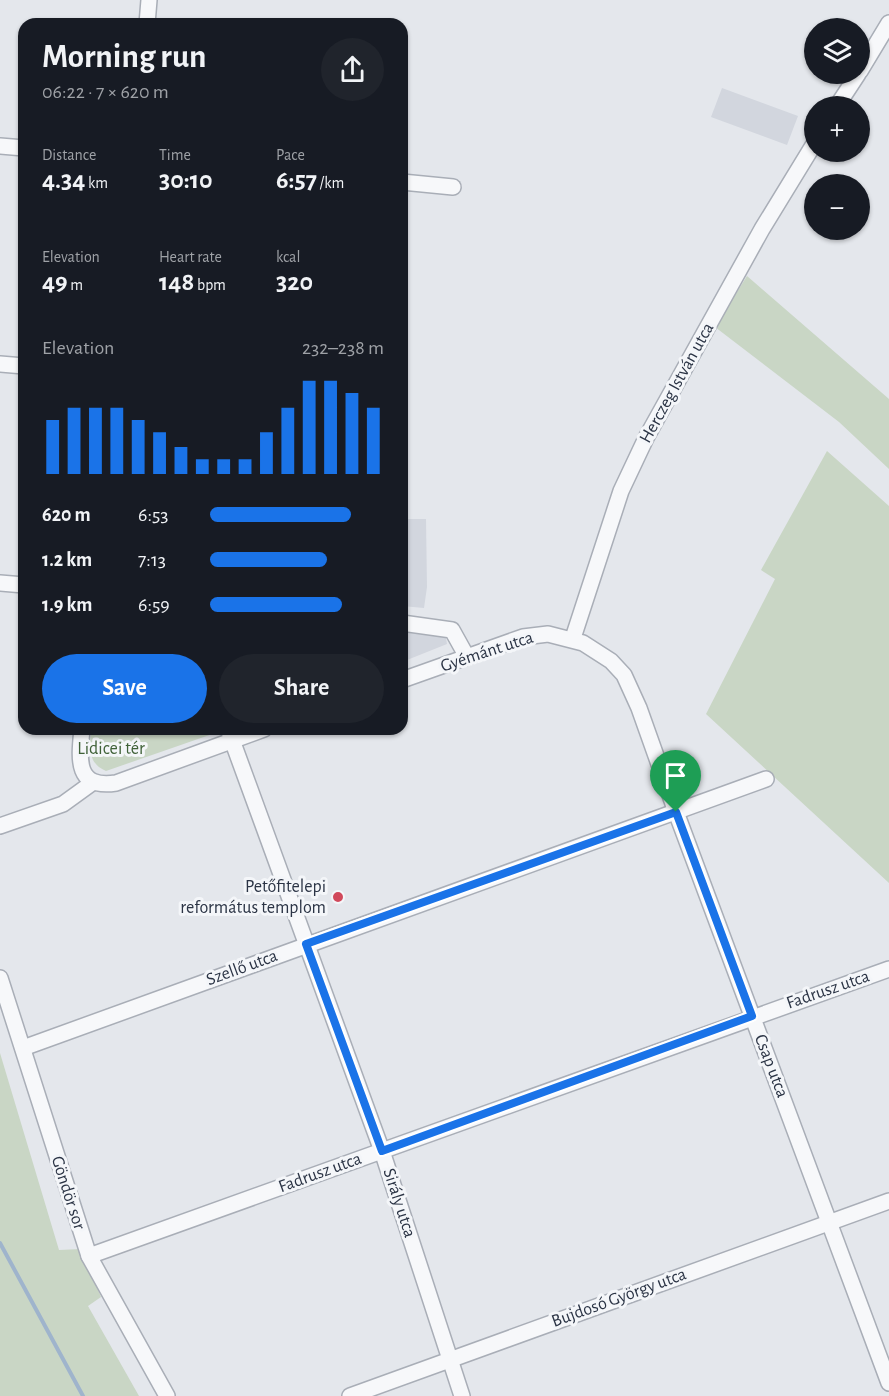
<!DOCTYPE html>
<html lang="en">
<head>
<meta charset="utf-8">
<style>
  body { margin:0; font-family:"Alegreya Sans",sans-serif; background:#20242c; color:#f1f3f6; height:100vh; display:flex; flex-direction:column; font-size:22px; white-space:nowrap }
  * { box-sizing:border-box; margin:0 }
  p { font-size:20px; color:#9ea1a6 }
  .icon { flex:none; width:33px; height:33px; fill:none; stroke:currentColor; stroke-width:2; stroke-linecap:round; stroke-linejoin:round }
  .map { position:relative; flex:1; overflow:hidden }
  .details { position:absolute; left:18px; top:18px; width:390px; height:717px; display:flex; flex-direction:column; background:#171b24; border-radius:18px; box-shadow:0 2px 4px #0004 }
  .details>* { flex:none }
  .buttons { position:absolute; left:804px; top:18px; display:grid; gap:12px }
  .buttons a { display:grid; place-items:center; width:66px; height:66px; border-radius:50%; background:#171b24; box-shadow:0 2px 4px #0004; font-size:30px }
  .pin { position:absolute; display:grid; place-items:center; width:51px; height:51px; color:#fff; margin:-62px -26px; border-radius:50% 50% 50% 0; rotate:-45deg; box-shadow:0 0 6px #0007 }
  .pin .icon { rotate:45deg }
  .round { display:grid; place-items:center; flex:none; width:63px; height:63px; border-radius:32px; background:#20242c }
  .overview { display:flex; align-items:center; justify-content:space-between; height:102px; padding:0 24px }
  h1 { font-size:33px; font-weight:700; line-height:45px }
  .figures { display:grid; grid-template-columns:repeat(3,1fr); gap:9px; height:102px; padding:6px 24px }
  .figures div { display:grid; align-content:center }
  .figures b { font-size:26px; font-weight:700 }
  .figures small { font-size:16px; font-weight:400 }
  .figures p { font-size:16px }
  .chart { height:168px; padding:12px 24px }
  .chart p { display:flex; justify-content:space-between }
  .chart svg { width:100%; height:108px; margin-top:6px; stroke:#1a73e8; stroke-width:6 }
  .action { display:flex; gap:12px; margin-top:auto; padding:12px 24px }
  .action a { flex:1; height:69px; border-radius:36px; background:#1a73e8; color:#fff; font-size:24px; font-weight:700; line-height:69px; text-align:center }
  .action a+a { background:#20242c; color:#f1f3f6 }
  ul { padding:0 24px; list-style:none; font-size:20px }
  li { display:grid; grid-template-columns:96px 72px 1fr; align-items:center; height:45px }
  li i { height:15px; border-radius:8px; background:#1a73e8 }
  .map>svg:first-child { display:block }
  .built { fill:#d2d6de }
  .green { fill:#c9d6c5 }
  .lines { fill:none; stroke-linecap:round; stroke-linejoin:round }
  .stream { stroke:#9fb4cc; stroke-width:4 }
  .minor-casing { stroke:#a9aeb7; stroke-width:18 }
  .minor { stroke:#f7f8fa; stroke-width:15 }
  .route-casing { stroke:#fff; stroke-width:12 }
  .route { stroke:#1a73e8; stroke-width:8 }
  .poi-dot { fill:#d1495b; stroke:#f4f6f9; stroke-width:2 }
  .labels { text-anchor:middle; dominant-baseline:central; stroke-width:6; stroke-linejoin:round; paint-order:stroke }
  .street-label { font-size:18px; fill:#2b3445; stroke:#f4f6f9 }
  .park-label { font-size:18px; fill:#3f6138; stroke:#f4f6f9 }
  .poi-label { font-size:18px; fill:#2b3445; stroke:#f4f6f9; text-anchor:end }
</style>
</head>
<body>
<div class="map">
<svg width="889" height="1396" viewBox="0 0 889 1396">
  <rect width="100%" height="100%" fill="#e4e7ec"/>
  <g class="built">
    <path d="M722,88L798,116L787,145L711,117Z"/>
    <path d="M402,519H426L427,587L424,608L402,606Z"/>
    <path d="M402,628L445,632L447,644L402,662Z"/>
  </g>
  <g class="green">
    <path d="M747,276L889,399V469L839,422L715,327Z"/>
    <path d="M827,451L889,506V883L706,714L775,579L761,570Z"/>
    <path d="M91,729H220L221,731L106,771C87,763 90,747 91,729Z"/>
    <path d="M0,1053L59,1250L81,1249L101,1297L88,1306L139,1396H0Z"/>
  </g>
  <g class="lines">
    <path class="stream" d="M0,1243L83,1396"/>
    <defs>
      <g id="minor">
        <path d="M147,24L149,0"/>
        <path d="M860,71L889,23"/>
        <path d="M837,106L858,74"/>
        <path d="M0,146L24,148"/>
        <path d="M402,182L453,187"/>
        <path d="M0,364L24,366"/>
        <path d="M0,583L24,585"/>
        <path d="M402,623L452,630L467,657"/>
        <path d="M573,638L621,491L646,438L762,229L814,144"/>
        <path d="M402,680L523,637L548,634L583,643L611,661L624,675L639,708L676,812L889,1383"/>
        <path d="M82,729C79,759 75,789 116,783L264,729"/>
        <path d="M228,729L382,1151L462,1396"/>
        <path d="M0,826L63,804L92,783"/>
        <path d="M0,978L89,1256L167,1396"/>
        <path d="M23,1048L766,779"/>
        <path d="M89,1256L889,969"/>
        <path d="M350,1396L889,1201"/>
      </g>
    </defs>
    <use href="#minor" class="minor-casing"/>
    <use href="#minor" class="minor"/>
  </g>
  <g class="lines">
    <defs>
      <path id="route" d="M676,812L752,1016L382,1151L306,944Z"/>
    </defs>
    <use href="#route" class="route-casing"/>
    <use href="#route" class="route"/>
  </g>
  <circle class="poi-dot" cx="338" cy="897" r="6"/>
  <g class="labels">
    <g class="street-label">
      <text transform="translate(677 383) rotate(-61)">Herczeg István utca</text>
      <text transform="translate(487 652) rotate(-18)">Gyémánt utca</text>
      <text transform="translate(242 968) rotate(-20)">Szellő utca</text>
      <text transform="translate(828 990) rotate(-19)">Fadrusz utca</text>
      <text transform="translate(771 1066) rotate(69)">Csap utca</text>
      <text transform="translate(320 1173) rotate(-20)">Fadrusz utca</text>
      <text transform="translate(68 1193) rotate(72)">Göndör sor</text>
      <text transform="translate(399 1203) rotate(72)">Sirály utca</text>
      <text transform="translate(619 1298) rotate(-20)">Bujdosó György utca</text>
    </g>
    <g class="park-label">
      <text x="111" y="749">Lidicei tér</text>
    </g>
    <g class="poi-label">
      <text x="326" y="887">Petőfitelepi<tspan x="326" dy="21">református templom</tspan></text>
    </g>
  </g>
</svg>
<div class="buttons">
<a><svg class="icon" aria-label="layers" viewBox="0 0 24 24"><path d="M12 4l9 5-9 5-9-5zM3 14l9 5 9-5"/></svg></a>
<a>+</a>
<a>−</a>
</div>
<div class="pin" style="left:676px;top:812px;background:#1e9e55"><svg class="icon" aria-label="arrive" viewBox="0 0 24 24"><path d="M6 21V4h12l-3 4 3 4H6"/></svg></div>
<section class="details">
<div class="overview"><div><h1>Morning run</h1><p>06:22 · 7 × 620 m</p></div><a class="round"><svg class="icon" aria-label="share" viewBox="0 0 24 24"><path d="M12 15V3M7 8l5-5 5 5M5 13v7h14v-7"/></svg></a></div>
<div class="figures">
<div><p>Distance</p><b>4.34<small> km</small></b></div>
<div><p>Time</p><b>30:10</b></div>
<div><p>Pace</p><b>6:57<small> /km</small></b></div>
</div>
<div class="figures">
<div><p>Elevation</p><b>49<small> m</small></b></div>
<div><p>Heart rate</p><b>148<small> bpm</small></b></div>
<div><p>kcal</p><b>320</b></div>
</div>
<div class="chart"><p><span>Elevation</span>232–238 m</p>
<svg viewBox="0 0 160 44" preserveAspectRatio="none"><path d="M5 44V22M15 44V17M25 44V17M35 44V17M45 44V22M55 44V27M65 44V33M75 44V38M85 44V38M95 44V38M105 44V27M115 44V17M125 44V6M135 44V6M145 44V11M155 44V17"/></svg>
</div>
<ul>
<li><b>620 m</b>6:53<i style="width:81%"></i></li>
<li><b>1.2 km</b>7:13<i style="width:67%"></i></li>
<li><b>1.9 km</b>6:59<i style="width:76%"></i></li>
</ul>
<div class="action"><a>Save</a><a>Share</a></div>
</section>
</div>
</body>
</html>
